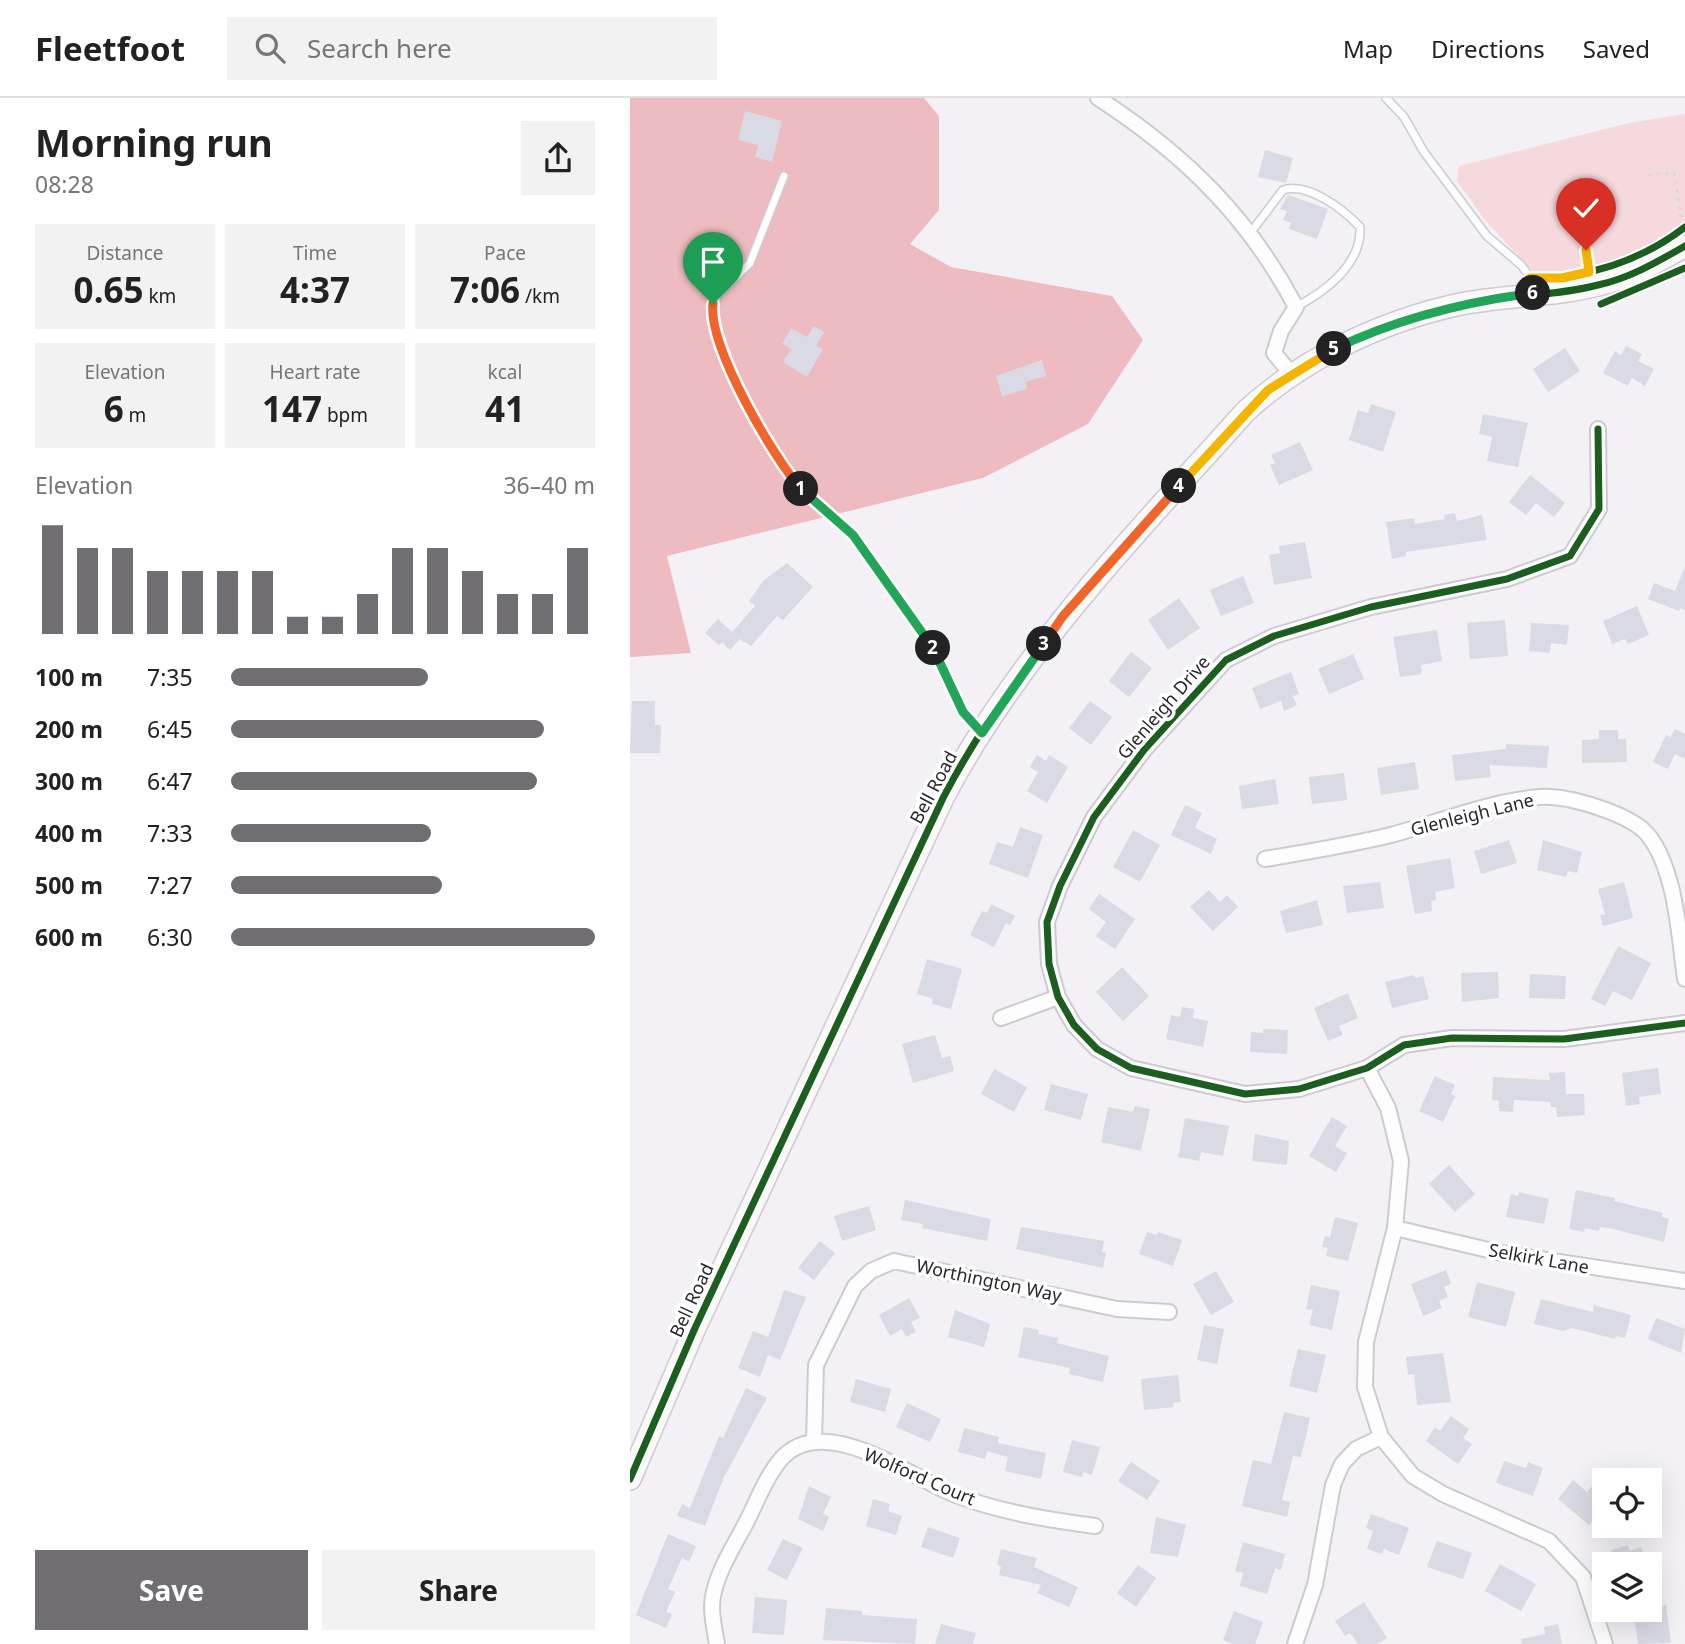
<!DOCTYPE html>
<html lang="en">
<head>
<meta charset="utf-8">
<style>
  body { margin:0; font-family:"Noto Sans",sans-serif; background:#f2f2f2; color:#222; height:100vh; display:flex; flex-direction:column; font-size:26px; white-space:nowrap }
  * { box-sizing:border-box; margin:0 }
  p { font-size:23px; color:#767676 }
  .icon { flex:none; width:38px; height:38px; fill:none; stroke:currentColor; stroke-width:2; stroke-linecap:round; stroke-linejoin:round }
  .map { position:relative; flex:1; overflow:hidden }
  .drawer { display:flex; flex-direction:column; background:#fff; width:630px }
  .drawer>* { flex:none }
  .controls { position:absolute; left:962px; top:1370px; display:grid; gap:14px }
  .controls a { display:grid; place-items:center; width:70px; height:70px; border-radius:0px; background:#fff; box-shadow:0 7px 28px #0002; font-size:35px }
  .pin { position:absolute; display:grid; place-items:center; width:60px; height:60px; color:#fff; margin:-72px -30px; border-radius:50% 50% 50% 0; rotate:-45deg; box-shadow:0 0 7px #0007 }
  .pin .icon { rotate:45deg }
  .km { position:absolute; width:35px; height:35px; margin:-18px; border-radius:50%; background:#222; color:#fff; font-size:19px; line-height:35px; text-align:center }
  .round { display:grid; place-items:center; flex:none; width:74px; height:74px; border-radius:0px; background:#f2f2f2 }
  .summary { display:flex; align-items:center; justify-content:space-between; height:119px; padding:0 35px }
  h1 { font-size:38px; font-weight:700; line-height:52px }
  .metrics { display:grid; grid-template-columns:repeat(3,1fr); gap:10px; height:119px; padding:7px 35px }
  .metrics div { display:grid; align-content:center; border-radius:0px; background:#f2f2f2; text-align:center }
  .metrics b { font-size:35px; font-weight:700 }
  .metrics small { font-size:19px; font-weight:400 }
  .metrics p { font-size:19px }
  .chart { height:196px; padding:14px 35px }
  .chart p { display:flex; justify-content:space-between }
  .chart svg { width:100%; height:126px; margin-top:7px; stroke:#706d73; stroke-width:6 }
  .primary-button { display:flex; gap:14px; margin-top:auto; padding:14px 35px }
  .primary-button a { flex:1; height:80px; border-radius:0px; background:#706d73; color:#fff; font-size:28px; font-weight:700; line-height:80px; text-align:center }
  .primary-button a+a { background:#f2f2f2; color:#222 }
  ul { padding:0 35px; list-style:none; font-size:23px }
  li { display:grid; grid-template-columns:112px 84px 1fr; align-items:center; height:52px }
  li i { height:18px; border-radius:9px; background:#706d73 }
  header { display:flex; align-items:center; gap:42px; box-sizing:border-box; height:98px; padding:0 35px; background:#fff; border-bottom:2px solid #e0e0e0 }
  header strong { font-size:33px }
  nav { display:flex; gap:38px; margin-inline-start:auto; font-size:24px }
  .search { width:490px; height:63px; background:#f2f2f2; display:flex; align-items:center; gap:18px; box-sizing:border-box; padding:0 24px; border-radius:0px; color:#767676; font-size:26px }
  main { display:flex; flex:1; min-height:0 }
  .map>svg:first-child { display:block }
  .green { fill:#f5d9dc }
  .forest { fill:#eebcc0 }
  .building { fill:#dadae5 }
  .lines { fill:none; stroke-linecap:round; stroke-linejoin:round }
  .lane-casing { stroke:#cecbd0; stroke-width:10 }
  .street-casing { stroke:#cecbd0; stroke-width:18 }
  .secondary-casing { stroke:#cecbd0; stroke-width:24 }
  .path { stroke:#d9d7d9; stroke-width:2.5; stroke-dasharray:3.5 5; stroke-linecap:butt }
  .lane { stroke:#fdfdfe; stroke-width:7 }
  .street { stroke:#fdfdfe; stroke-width:14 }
  .secondary { stroke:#faf8f9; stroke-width:21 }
  .cycleway-casing { stroke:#fff; stroke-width:11 }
  .cycleway { stroke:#1b5e20; stroke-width:7 }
  .split-1-casing { stroke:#fff; stroke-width:14 }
  .split-2-casing { stroke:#fff; stroke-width:14 }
  .split-3-casing { stroke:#fff; stroke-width:14 }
  .split-4-casing { stroke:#fff; stroke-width:14 }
  .split-5-casing { stroke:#fff; stroke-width:14 }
  .split-6-casing { stroke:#fff; stroke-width:14 }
  .split-7-casing { stroke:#fff; stroke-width:14 }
  .split-1 { stroke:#f0652b; stroke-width:9 }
  .split-2 { stroke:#22a559; stroke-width:9 }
  .split-3 { stroke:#22a559; stroke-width:9 }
  .split-4 { stroke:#f0652b; stroke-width:9 }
  .split-5 { stroke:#f5b400; stroke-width:9 }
  .split-6 { stroke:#22a559; stroke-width:9 }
  .split-7 { stroke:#f5b400; stroke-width:9 }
  .labels { text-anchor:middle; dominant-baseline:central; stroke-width:7; stroke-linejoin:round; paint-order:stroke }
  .street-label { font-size:18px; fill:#29272c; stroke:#fff }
</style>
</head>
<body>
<header>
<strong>Fleetfoot</strong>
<div class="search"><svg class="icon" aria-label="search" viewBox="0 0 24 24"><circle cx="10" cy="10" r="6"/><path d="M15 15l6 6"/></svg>Search here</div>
<nav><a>Map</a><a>Directions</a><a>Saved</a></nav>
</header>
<main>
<section class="drawer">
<div class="summary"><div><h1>Morning run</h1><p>08:28</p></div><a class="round"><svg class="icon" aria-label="share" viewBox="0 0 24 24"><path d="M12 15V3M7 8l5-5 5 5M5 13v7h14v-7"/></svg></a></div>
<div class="metrics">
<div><p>Distance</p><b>0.65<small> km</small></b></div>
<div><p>Time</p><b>4:37</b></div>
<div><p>Pace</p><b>7:06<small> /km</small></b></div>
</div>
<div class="metrics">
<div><p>Elevation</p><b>6<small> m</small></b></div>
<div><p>Heart rate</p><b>147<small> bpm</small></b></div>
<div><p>kcal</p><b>41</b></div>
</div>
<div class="chart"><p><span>Elevation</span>36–40 m</p>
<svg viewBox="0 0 160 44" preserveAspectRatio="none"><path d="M5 44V6M15 44V14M25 44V14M35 44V22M45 44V22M55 44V22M65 44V22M75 44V38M85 44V38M95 44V30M105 44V14M115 44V14M125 44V22M135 44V30M145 44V30M155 44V14"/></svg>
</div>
<ul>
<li><b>100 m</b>7:35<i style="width:54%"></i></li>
<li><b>200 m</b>6:45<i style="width:86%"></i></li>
<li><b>300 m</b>6:47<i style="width:84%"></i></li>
<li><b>400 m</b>7:33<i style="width:55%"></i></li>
<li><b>500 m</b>7:27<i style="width:58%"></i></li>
<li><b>600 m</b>6:30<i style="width:100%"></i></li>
</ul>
<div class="primary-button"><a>Save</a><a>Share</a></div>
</section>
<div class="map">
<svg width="1055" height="1546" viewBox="0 0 1055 1546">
  <rect width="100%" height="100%" fill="#f3f0f6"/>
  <path class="green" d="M1055,16V125C1015,156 955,178 904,175L855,122L827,83L829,68L999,25Z"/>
  <path class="forest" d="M0,0H294L309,18V112L280,146L321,169L482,198L513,242L458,326L353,380L37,458L61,555L0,559Z"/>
  <g class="building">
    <path d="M115,13L152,23L142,64L125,59L128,47L108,42Z"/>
    <path d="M635,52L663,60L656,85L628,79Z"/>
    <path d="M658,97L698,111L687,141L659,131L661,125L653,122L657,113L650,111Z"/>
    <path d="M184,228L194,234L186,248L193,251L177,279L153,264L161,251L152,246L161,230L177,239Z"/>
    <path d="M996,248L1012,256L1008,263L1024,271L1015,288L1002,280L998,288L973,275L985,253L991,257Z"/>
    <path d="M935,250L950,273L918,294L903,271Z"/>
    <path d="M412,262L416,278L395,284L397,291L372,298L366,278Z"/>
    <path d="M741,306L766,314L753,354L719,342L728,312L738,315Z"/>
    <path d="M853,316L898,325L888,369L857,363L862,339L849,336Z"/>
    <path d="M670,344L683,372L649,387L640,367L645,365L641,357Z"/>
    <path d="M900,377L935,405L924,419L906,405L896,417L879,404Z"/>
    <path d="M825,415L827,423L852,417L857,442L776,454V458L762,461L756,424L784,420L785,426L815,421L814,417Z"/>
    <path d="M675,444L682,480L644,487L639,457L650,455L649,448Z"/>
    <path d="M157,465L183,489L153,522L147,518L121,548L110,541L100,552L92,544L89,547L75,535L88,521L102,534L125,508L119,503L134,482Z"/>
    <path d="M1055,468V512L1050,510L1049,513L1018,501L1024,485L1045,493Z"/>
    <path d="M613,478L624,505L591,518L580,492Z"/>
    <path d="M549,500L570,530L538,552L518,522Z"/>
    <path d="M1007,508L1019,537L998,546L995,541L982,546L973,523Z"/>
    <path d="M875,522L878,558L840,561L837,525Z"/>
    <path d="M901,525L939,527L937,547L921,545L920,555L899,553Z"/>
    <path d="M807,532L812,563L791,567L792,576L770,579L763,539Z"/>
    <path d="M501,554L522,570L499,599L479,583Z"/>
    <path d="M723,556L734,581L699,596L688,571Z"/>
    <path d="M661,574L669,596L663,598L667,607L654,613L651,603L630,611L622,590Z"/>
    <path d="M2,603H25V627H31L30,655H0Z"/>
    <path d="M460,603L482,619L461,647L439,630Z"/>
    <path d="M1045,631L1055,636V661L1045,656L1038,671L1023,664L1036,637L1041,639Z"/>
    <path d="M969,632H988V641H996L997,664L952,665V642L969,641Z"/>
    <path d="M876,646L919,648L917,670L859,667L861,679L825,683L822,657L876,651Z"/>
    <path d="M407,657L416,663L419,657L438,669L417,705L397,693L408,674L400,669Z"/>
    <path d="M785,664L789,691L751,697L747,670Z"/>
    <path d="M714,675L717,702L682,706L679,679Z"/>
    <path d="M645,681L649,706L612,711L609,688Z"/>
    <path d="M555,707L572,715L565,730L587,741L581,756L541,737Z"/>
    <path d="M390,729L413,737L398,780L359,766L367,744L383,749Z"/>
    <path d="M503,732L530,747L510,784L483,769Z"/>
    <path d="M879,742L887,765L851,776L844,753Z"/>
    <path d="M913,742L952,754L947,775L938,773L936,779L907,772Z"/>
    <path d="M820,760L825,790L805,794L806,802L801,803L802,813L785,816L776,768Z"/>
    <path d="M750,784L754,810L717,815L713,788Z"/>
    <path d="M994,784L1003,820L973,828L970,817L975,816L968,791Z"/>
    <path d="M579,792L590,804L597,797L608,809L583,833L560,809Z"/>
    <path d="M469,796L505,821L485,851L466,838L476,824L459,811Z"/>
    <path d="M687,802L693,827L656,835L650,813Z"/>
    <path d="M361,806L385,818L380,827L376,825L364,849L340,837L352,813L357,815Z"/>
    <path d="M988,848L1021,865L1002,902L983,893L975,908L961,901Z"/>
    <path d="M297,861L332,871L321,911L302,906L303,901L287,896Z"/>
    <path d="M492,869L519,898L493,923L466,894Z"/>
    <path d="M868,874L869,900L832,904L831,875Z"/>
    <path d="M900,876L936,878L935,901L899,900Z"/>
    <path d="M784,877L785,880L793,878L799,901L762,910L755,884Z"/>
    <path d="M718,895L728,920L709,928L713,937L698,943L684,910Z"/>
    <path d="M552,909L564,911L563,920L578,923L573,949L536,941L541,917L550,919Z"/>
    <path d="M633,931L658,932L657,956L620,954L621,934L633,935Z"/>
    <path d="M305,937L312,960L320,958L324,973L283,985L272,946Z"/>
    <path d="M1028,970L1031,996L1009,999L1010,1006L996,1008L992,975Z"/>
    <path d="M364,971L397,989L384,1014L351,996Z"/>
    <path d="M935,974L936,996H954L955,1017L927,1019L926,1009H921L920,1004L884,1002L883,1014L869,1013V1003L862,1002L863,979L920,982L919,975Z"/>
    <path d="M805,978L825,987L821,996L825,998L813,1024L789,1013Z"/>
    <path d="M421,986L458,996L451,1022L414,1012Z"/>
    <path d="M505,1008L520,1011L511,1053L471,1044L478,1009L503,1014Z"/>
    <path d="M702,1019L717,1028L705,1048L717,1055L706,1074L679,1058Z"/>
    <path d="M555,1020L599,1028L593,1058L571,1054L569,1063L548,1059Z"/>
    <path d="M625,1036L659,1043L657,1067L622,1063Z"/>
    <path d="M819,1067L845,1096L825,1114L799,1086Z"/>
    <path d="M946,1092L985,1100L984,1103L1033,1115L1032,1119L1039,1121L1034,1144L979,1130L970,1129L969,1133L955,1130L954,1134L939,1131Z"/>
    <path d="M889,1094L919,1101L914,1126L876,1119L881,1096L888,1098Z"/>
    <path d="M275,1102L361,1121L357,1143L292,1130L293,1126L271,1122Z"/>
    <path d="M239,1108L246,1132L212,1143L204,1118Z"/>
    <path d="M705,1119L728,1125L718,1163L696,1158L698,1150L692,1149L695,1138L700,1139Z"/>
    <path d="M391,1129L474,1143L472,1154L476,1155L473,1170L386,1151Z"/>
    <path d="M517,1134L527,1137L528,1134L552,1142L543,1168L509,1156Z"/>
    <path d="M190,1143L205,1155L184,1182L168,1170Z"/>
    <path d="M816,1172L821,1186L814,1189L818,1199L809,1203L812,1210L793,1218L781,1186Z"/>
    <path d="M586,1173L604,1204L581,1217L563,1186Z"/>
    <path d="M847,1184L885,1194L876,1229L838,1219Z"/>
    <path d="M681,1187L710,1193L702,1232L679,1227L683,1212L676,1211Z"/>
    <path d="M154,1192L176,1199L150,1262L138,1257L130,1279L108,1270L123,1233L138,1239Z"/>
    <path d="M279,1200L290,1220L281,1224L286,1234L276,1239L272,1231L260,1238L249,1217Z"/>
    <path d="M911,1201L963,1214L964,1207L1001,1217L995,1240L986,1238L985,1241L942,1230L933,1233L904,1226Z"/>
    <path d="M325,1212L360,1226L354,1249L318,1239Z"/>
    <path d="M1026,1220L1055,1231L1051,1255L1018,1241Z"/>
    <path d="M574,1227L594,1231L587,1266L567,1262Z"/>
    <path d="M394,1229L409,1232L408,1236L428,1240L427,1245L479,1258L473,1284L439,1276L440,1270L388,1259Z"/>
    <path d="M668,1251L696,1257L687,1295L659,1288Z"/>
    <path d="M813,1255L821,1304L787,1307L784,1276L778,1277L776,1259Z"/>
    <path d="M548,1277L551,1304L543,1305L544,1309L514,1312L511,1281Z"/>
    <path d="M226,1281L261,1291L255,1314L220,1304Z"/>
    <path d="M116,1290L137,1300L94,1379L75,1428L47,1418L52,1406L60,1410L89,1338L93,1340Z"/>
    <path d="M277,1305L311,1321L300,1344L266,1329Z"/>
    <path d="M654,1314L680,1320L671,1359L663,1358L652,1402L660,1404L657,1419L612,1408L623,1362L641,1366Z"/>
    <path d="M821,1318L839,1331L833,1340L842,1346L828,1366L796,1343L805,1329L810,1333Z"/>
    <path d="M334,1330L369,1339L368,1345L416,1355L411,1381L375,1373L378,1359L357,1353L355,1361L328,1354Z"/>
    <path d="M442,1342L470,1349L462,1377L453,1374L452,1379L433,1374Z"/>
    <path d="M874,1363L896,1370L898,1364L913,1370L903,1398L866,1385Z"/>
    <path d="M501,1364L530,1383L517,1402L488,1383Z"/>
    <path d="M943,1382L957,1394L962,1388L975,1399V1408L959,1427L928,1401Z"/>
    <path d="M179,1388L201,1399L193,1416L199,1419L193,1433L168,1421Z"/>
    <path d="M243,1401L260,1406L258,1413L272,1418L266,1437L236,1428Z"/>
    <path d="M741,1416L779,1430L769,1457L754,1451L752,1456L737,1451L743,1433L736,1430Z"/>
    <path d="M526,1419L556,1427L548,1459L520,1455Z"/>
    <path d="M298,1429L330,1440L323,1460L291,1449Z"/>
    <path d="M38,1436L66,1448L59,1464L52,1460L38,1491L45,1494L36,1514L42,1516L36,1530L6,1517Z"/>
    <path d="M153,1441L173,1450L157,1482L137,1472Z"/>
    <path d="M807,1443L842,1455L833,1481L797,1469Z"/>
    <path d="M613,1444L655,1456L651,1472L645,1470L637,1496L610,1488L613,1475L605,1473Z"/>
    <path d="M998,1447L1000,1453L1011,1449L1017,1466H985L981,1452Z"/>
    <path d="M371,1451L407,1460L404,1469L448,1489L439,1509L407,1495L411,1487L369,1477L371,1468L367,1467Z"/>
    <path d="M870,1466L906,1486L891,1513L855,1493Z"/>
    <path d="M508,1467L526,1480L506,1509L487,1495Z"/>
    <path d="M125,1499L157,1502L154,1537L122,1535Z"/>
    <path d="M734,1504L757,1540L747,1546H728L720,1535L715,1538L705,1523Z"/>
    <path d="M1036,1507L1041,1545L1008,1546L1003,1512H1020Z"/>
    <path d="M196,1510L232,1513V1517L287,1521L285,1546L193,1542Z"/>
    <path d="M604,1513L633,1524L625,1546H603L593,1542Z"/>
    <path d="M311,1526L346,1535L343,1546H305Z"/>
    <path d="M928,1526L932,1546H892L891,1541L915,1536L914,1529Z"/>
  </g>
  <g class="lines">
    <defs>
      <g id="lane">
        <path d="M756,0L774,19L794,54L857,138L891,167L911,194"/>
        <path d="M154,78L120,165L87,198L82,216L87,233L111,295L156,373L171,391L223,437L306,554L333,614L350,632"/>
        <path d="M621,134L653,92C678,84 713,111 730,129C732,166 696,193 666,209"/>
      </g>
      <g id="street">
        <path d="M468,0C554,56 618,118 666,209L651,233L644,255L662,277"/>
        <path d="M968,331L969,411L940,458L877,481L741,509L644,538L596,562L514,652L464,719L430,788L417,824L419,866L428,899L444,927L467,951L501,970L615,996L669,991L737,970L774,947L822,940L934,941L1055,925"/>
        <path d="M635,761C677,754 720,747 761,737C810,724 860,703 910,699C938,697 1001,716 1018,737C1046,772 1049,838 1055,881"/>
        <path d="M371,920L428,899"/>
        <path d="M737,970L758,1010L771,1063L765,1130L736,1244L735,1289L751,1339L783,1378L813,1396L919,1443L953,1479L975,1546"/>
        <path d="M765,1130L871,1155L1055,1183"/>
        <path d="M184,1343L186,1267L225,1188L241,1173L264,1163L487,1211L539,1214"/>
        <path d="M87,1546C85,1534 82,1521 82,1509C82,1480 105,1447 118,1421C128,1401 136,1379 151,1361C195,1312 282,1381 326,1397C369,1414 419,1422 465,1428"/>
        <path d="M665,1546L685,1487L703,1387L712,1366L726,1351L751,1339"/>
      </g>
      <path id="secondary" d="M0,1381L65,1230L314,698C390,554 507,435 615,314C672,261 750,224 826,207C873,197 922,199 968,187C1000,180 1027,164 1055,148"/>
    </defs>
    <use href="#lane" class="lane-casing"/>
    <use href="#street" class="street-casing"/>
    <use href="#secondary" class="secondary-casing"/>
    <g class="path">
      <path d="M1018,77L1044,75L1053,130"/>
      <path d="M956,152L958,171"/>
    </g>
    <use href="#lane" class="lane"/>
    <use href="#street" class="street"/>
    <use href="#secondary" class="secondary"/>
    <defs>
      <g id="cycleway">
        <path d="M900,180C956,181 1011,163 1055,129"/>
        <path d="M971,206L1055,170"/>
        <path d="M968,331L969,411L940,458L877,481L741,509L644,538L596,562L514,652L464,719L430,788L417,824L419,866L428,899L444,927L467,951L501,970L615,996L669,991L737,970L774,947L822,940L934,941L1055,925"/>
        <path d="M0,1381L65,1230L314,698C390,554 507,435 615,314C672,261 750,224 826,207C873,197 922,199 968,187C1000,180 1027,164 1055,148"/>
      </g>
    </defs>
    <use href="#cycleway" class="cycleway-casing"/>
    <use href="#cycleway" class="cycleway"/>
  </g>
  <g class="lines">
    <defs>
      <path id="split-1" d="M83,206C78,248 143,359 171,391"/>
      <path id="split-2" d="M171,391L223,437L303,550"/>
      <path id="split-3" d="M303,550L333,614L352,635L414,546"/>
      <path id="split-4" d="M414,546L433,518L549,388"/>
      <path id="split-5" d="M549,388L638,292L704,251"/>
      <path id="split-6" d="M704,251C766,221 834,204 903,195"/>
      <path id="split-7" d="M903,195L912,194L900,180H932L959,174L956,152"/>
    </defs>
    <use href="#split-1" class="split-1-casing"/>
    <use href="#split-2" class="split-2-casing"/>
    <use href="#split-3" class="split-3-casing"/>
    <use href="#split-4" class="split-4-casing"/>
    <use href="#split-5" class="split-5-casing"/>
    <use href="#split-6" class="split-6-casing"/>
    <use href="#split-7" class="split-7-casing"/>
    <use href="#split-1" class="split-1"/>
    <use href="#split-2" class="split-2"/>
    <use href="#split-3" class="split-3"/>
    <use href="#split-4" class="split-4"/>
    <use href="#split-5" class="split-5"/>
    <use href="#split-6" class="split-6"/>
    <use href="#split-7" class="split-7"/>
  </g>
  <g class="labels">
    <g class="street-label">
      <text transform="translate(533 609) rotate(-49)">Glenleigh Drive</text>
      <text transform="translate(303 689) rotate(-62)">Bell Road</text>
      <text transform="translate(842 716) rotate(-14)">Glenleigh Lane</text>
      <text transform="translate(909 1160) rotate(10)">Selkirk Lane</text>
      <text transform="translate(359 1182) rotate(12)">Worthington Way</text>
      <text transform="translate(61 1202) rotate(-65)">Bell Road</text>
      <text transform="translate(290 1378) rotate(23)">Wolford Court</text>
    </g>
  </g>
</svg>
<div class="controls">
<a><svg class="icon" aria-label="locate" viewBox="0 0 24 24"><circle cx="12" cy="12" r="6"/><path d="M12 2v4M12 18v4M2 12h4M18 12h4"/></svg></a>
<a><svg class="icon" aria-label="layers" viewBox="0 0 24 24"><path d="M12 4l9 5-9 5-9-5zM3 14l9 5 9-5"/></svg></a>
</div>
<div class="pin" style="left:83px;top:206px;background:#1e9e55"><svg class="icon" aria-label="arrive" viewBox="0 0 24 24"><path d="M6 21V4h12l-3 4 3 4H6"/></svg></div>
<div class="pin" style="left:956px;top:152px;background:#d93025"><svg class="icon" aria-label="check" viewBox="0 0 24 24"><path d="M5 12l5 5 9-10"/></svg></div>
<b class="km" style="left:171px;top:391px">1</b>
<b class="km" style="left:303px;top:550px">2</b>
<b class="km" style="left:414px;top:546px">3</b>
<b class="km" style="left:549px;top:388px">4</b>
<b class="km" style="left:704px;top:251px">5</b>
<b class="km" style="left:903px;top:195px">6</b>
</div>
</main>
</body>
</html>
